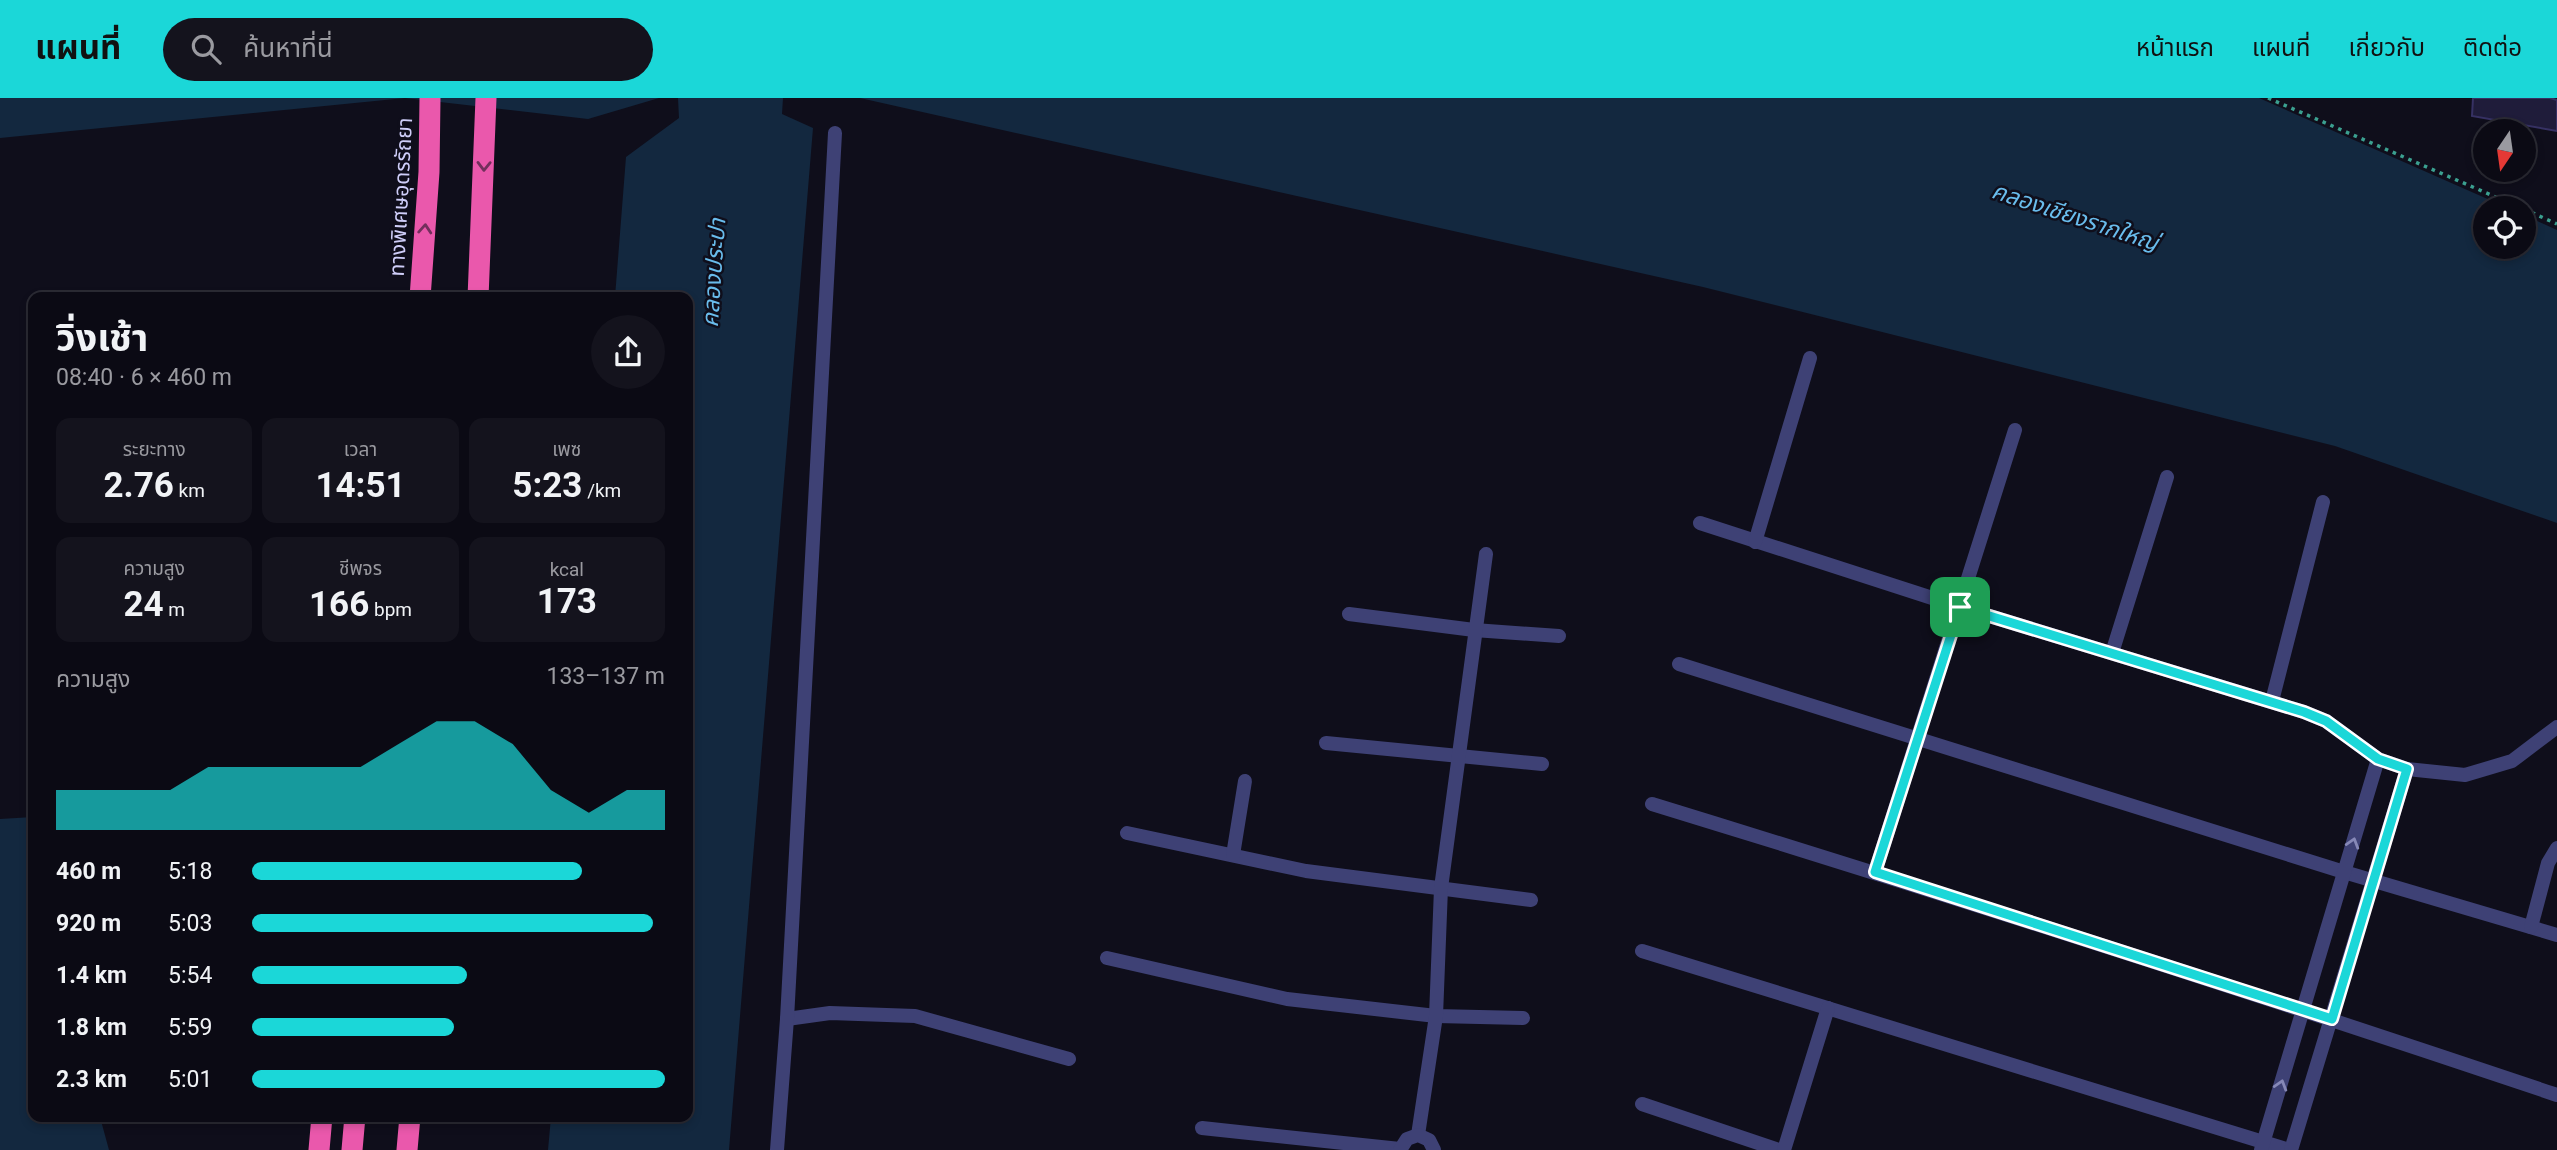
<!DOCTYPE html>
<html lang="th">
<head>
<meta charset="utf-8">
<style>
  body { margin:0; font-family:Roboto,"Noto Sans Thai",sans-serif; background:#14131d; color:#f1f3f6; height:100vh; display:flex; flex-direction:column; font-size:26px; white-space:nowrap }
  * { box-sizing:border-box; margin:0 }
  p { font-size:23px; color:#9a9aa0 }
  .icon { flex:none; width:38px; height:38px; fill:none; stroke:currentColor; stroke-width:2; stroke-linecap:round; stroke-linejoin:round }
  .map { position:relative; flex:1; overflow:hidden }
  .side { position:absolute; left:28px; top:194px; width:665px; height:830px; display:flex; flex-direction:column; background:#0b0a14; border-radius:14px; box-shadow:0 4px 10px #0003,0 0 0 2px #2b2b34 }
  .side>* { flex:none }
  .needle { width:46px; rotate:193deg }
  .controls { position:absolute; left:2473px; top:21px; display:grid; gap:14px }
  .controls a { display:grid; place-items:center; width:63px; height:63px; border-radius:50%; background:#0b0a14; box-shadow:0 4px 10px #0003,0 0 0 2px #2b2b34; font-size:35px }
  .pin { position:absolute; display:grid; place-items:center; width:60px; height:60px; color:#fff; margin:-30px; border-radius:14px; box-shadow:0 4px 10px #0006 }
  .round { display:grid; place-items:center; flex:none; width:74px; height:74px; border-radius:37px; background:#14131d }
  .summary { display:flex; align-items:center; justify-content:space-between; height:119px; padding:0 28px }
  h1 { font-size:38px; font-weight:700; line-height:52px }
  .stats { display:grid; grid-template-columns:repeat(3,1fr); gap:10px; height:119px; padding:7px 28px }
  .stats div { display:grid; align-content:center; border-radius:14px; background:#14131d; text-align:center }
  .stats b { font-size:35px; font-weight:700 }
  .stats small { font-size:19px; font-weight:400 }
  .stats p { font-size:19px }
  .chart { height:196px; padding:14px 28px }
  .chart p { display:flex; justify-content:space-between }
  .chart svg { width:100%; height:126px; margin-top:7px; fill:#1bd7d8; opacity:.7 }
  ul { padding:0 28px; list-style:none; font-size:23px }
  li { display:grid; grid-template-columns:112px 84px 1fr; align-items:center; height:52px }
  li i { height:18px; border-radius:9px; background:#1bd7d8 }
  header { display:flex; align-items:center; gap:42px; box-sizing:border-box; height:98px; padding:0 35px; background:#1bd7d8; color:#111 }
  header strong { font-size:33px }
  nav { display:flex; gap:38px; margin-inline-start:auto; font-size:24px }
  .search { width:490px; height:63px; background:#14131d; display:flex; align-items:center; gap:18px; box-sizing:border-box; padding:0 24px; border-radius:38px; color:#9a9aa0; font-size:26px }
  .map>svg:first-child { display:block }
  .water { fill:#13283f }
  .building { fill:#1f1c3a; stroke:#363163; stroke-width:2 }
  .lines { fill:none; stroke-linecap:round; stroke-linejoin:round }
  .path { stroke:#3ba090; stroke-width:3.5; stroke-dasharray:3.5 5; stroke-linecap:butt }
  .minor { stroke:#3e4175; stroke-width:14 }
  .motorway { stroke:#ea58ac; stroke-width:21 }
  .oneway { stroke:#722f5c }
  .oneway2 { stroke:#8688b7 }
  .route-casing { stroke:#fff; stroke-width:14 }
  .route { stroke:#1bd7d8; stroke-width:9 }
  .labels { text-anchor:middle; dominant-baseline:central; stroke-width:5; stroke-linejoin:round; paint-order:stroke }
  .street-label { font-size:21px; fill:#cfcef9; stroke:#0f0e1b }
  .water-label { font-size:23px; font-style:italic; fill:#69bcec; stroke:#0f0e1b }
</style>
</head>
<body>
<header>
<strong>แผนที่</strong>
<div class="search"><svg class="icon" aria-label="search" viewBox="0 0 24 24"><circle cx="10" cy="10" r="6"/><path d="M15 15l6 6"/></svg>ค้นหาที่นี่</div>
<nav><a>หน้าแรก</a><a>แผนที่</a><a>เกี่ยวกับ</a><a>ติดต่อ</a></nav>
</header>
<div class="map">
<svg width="2557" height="1052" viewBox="0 0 2557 1052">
  <rect width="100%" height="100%" fill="#0f0e1b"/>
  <g class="water">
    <path d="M0,0H659L588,21L405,0L0,40Z"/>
    <path d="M678,0H783L782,16L813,30L729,1052H548L551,1019L688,1018V200L615,199L626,59L679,20Z"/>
    <path d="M860,0H2259L2508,110H2485V149H2524V117L2557,132V425L2335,348L1703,189Z"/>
    <path d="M33,719V1018L100,1019L109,1052H0V721Z"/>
  </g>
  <path class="building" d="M2473,0H2550L2557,2V33L2472,18Z"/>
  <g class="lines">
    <g class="path">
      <path d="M2268,0L2521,110"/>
      <path d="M2524,111L2557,126"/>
    </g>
    <g class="minor">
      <path d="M1700,425L1960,509L2304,614L2326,623L2378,661L2407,671L2465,677L2512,663L2557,629"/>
      <path d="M1755,444L1810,260"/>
      <path d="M1349,516L1474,532L1559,538"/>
      <path d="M2112,555L2167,379"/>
      <path d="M1679,566L2344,774L2557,837"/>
      <path d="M2272,603L2323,404"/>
      <path d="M1326,645L1542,666"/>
      <path d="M1652,706C1955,799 2257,896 2557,997"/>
      <path d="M1127,735L1306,773L1531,802"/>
      <path d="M1233,757L1245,683"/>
      <path d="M1875,774L2015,332"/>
      <path d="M2531,829L2548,765L2557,750"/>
      <path d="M1642,853L2289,1052"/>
      <path d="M1107,860L1287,901L1436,918L1523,920"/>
      <path d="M787,921L830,915L915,918L1069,961"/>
      <path d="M1642,1006L1779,1052"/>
      <path d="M1202,1030L1400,1051"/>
      <path d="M1418,1037L1436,918L1441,790L1486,456"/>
      <path d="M777,1052L787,921L835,35"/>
      <path d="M1400,1052L1407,1041L1418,1037L1429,1042L1434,1052"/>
      <path d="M1784,1052L1828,910"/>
      <path d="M2261,1052L2378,661"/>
      <path d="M2291,1052L2407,671"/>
    </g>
    <g class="motorway">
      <path d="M420,200L429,74L430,0"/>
      <path d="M478,200L486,0"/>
      <path d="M319,1052L322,1018"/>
      <path d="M352,1052L355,1018"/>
      <path d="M407,1052L410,1018"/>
    </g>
  </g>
  <defs><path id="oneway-chevron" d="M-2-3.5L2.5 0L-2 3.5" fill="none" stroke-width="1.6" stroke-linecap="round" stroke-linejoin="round" transform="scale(1.75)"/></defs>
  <g class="oneway">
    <use href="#oneway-chevron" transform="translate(484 68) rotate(91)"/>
    <use href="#oneway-chevron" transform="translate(425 131) rotate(-86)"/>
  </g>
  <g class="oneway2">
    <use href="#oneway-chevron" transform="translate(2353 745) rotate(-73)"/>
    <use href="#oneway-chevron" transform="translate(2281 987) rotate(-73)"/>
  </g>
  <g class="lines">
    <defs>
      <path id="route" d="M1960,509L2304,614L2326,623L2378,661L2407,671L2332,921L1875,774Z"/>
    </defs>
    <use href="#route" class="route-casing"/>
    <use href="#route" class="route"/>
  </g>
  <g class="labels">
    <g class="street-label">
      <text transform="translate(401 99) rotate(-87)">ทางพิเศษอุดรรัถยา</text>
    </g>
    <g class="water-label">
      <text transform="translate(2075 119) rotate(18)">คลองเชียงรากใหญ่</text>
      <text transform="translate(714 175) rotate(-86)">คลองประปา</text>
    </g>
  </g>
</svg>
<div class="controls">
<a><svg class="needle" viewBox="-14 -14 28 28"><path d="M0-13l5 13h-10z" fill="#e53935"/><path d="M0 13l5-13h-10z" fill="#9a9aa0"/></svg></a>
<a><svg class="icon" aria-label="locate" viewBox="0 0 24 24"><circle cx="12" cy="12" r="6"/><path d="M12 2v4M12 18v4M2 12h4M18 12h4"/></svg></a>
</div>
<div class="pin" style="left:1960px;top:509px;background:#1e9e55"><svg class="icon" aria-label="arrive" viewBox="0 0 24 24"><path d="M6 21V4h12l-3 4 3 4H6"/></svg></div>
<section class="side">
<div class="summary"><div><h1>วิ่งเช้า</h1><p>08:40 · 6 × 460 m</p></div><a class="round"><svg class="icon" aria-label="share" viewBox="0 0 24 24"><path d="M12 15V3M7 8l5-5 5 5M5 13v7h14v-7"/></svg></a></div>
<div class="stats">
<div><p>ระยะทาง</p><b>2.76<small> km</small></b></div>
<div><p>เวลา</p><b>14:51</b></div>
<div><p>เพซ</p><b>5:23<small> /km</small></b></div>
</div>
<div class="stats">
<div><p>ความสูง</p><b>24<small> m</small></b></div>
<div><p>ชีพจร</p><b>166<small> bpm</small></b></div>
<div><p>kcal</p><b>173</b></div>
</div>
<div class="chart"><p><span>ความสูง</span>133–137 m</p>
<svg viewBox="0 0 160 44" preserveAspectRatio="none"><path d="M0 44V30L10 30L20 30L30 30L40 22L50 22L60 22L70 22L80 22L90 14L100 6L110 6L120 14L130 30L140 38L150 30L160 30V44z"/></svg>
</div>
<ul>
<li><b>460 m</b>5:18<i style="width:80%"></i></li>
<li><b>920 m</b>5:03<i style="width:97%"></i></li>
<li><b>1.4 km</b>5:54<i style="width:52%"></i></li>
<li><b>1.8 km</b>5:59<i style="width:49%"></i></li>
<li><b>2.3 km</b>5:01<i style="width:100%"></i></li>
</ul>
</section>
</div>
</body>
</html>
